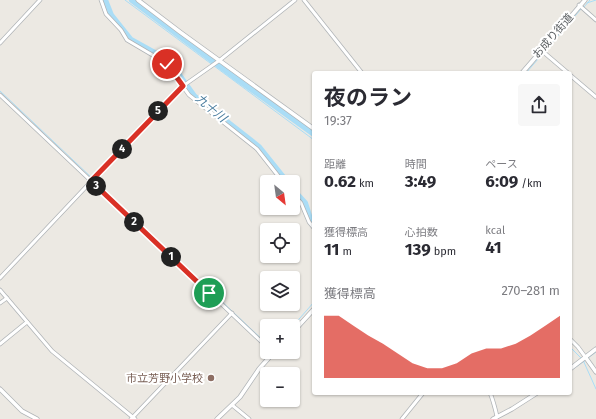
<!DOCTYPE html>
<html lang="ja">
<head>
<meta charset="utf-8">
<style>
  body { margin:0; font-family:"Fira Sans","Noto Sans JP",sans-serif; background:#f7f7f7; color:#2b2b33; height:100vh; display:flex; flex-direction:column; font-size:15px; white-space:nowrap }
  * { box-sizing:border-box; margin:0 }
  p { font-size:13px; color:#7c7c81 }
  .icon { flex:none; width:22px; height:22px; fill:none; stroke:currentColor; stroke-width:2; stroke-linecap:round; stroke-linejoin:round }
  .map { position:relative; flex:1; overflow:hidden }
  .side { position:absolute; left:312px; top:71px; width:260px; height:324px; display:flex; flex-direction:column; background:#fff; border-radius:4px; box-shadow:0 1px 3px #0004 }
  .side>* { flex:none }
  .needle { width:26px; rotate:151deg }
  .controls { position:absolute; left:260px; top:175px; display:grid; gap:8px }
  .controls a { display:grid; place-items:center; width:40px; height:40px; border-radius:4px; background:#fff; box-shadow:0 1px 3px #0004; font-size:20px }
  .pin { position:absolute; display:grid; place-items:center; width:34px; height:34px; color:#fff; margin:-17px; border:2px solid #fff; border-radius:50%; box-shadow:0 1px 4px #0007 }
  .km { position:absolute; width:20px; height:20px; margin:-10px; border-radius:50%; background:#222; color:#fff; font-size:11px; line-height:20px; text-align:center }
  .round { display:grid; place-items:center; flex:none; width:42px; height:42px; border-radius:4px; background:#f7f7f7 }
  .overview { display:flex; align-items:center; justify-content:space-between; height:68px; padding:0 12px }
  h1 { font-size:22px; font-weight:700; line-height:30px }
  .figures { display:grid; grid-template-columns:repeat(3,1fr); gap:6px; height:68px; padding:4px 12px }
  .figures div { display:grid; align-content:center }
  .figures b { font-size:17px; font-weight:700 }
  .figures small { font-size:11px; font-weight:400 }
  .figures p { font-size:11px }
  .chart { height:112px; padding:8px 12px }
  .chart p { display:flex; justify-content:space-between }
  .chart svg { width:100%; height:72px; margin-top:4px; fill:#d93025; opacity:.7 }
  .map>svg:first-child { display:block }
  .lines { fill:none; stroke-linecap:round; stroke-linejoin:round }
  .stream { stroke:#aaddf6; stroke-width:1 }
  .river { stroke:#aaddf6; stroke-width:6 }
  .minor-casing { stroke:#b0b4b7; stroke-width:4.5 }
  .tertiary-casing { stroke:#b0b4b7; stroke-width:5 }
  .minor { stroke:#fff; stroke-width:3 }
  .tertiary { stroke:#fff; stroke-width:3.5 }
  .route-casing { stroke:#fff; stroke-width:8 }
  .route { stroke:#d93025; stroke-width:5 }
  .education-dot { fill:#8d6e63; stroke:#fff; stroke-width:1.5 }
  .labels { text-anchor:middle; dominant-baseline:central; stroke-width:4; stroke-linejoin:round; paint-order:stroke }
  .street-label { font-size:11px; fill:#5b5f62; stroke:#fff }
  .education-label { font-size:11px; fill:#785e54; stroke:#fff; text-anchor:end }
  .water-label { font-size:12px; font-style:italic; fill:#467a9d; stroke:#fff }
</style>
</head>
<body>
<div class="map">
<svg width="596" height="419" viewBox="0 0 596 419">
  <rect width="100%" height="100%" fill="#ece9e3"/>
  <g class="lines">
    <g class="stream">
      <path d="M125,0L314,140"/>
      <path d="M587,3L596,0"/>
      <path d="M584,7L590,0"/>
      <path d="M526,73L581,9"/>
      <path d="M0,91L92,178"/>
      <path d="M94,181L267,344"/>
      <path d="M293,326L314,302"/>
      <path d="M570,347L581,358"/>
      <path d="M588,358L596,352"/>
      <path d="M583,360L596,389"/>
      <path d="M570,371L586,360"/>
    </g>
    <g class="river">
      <path d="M105,0L111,15L131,40L169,61L194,96L259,147L287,182"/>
      <path d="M132,0L236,78L314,134"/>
      <path d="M293,190L305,203L310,219L314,224"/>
    </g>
    <defs>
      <g id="minor">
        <path d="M101,0L106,14L121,30L127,40L166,63L189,95L257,149L283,182"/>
        <path d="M304,0L362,73"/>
        <path d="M579,5L596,20"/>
        <path d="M0,43L40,0"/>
        <path d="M541,50L568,73"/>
        <path d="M570,75L596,97"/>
        <path d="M0,95L267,347"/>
        <path d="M293,194L301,203L309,222L314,228"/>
        <path d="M0,278L117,154L183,86L220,60L295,0"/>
        <path d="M0,290L52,351L135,419"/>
        <path d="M0,303L7,298"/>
        <path d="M570,339L578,347L586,358"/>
        <path d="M0,344L27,322"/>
        <path d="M490,393C492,397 496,411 497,417"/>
        <path d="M232,405L249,419"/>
        <path d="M131,419L232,313"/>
        <path d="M402,419L423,393"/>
      </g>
      <g id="tertiary">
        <path d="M138,0L180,32L314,129"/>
        <path d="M522,73L585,0"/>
        <path d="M293,332L314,309"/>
        <path d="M586,358L596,372"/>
        <path d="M570,369L596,349"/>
        <path d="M0,389L22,411L37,419"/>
        <path d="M217,419L240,397L259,369L274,352"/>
        <path d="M493,419L512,409L537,393"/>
      </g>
    </defs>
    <use href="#minor" class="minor-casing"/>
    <use href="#tertiary" class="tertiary-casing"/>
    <use href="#minor" class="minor"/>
    <use href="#tertiary" class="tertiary"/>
  </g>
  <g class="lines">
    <defs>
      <path id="route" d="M167,64L183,86L91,181L209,293"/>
    </defs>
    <use href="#route" class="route-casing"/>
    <use href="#route" class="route"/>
  </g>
  <circle class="education-dot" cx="211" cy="378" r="4"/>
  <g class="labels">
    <g class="street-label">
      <text transform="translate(553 36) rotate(-49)">お成り街道</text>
    </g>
    <g class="education-label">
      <text x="203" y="378">市立芳野小学校</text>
    </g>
    <g class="water-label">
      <text transform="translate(211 108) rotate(40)">九十川</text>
    </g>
  </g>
</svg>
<div class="controls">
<a><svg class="needle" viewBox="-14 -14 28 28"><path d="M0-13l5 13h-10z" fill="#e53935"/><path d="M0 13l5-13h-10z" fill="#7c7c81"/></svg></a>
<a><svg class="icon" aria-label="locate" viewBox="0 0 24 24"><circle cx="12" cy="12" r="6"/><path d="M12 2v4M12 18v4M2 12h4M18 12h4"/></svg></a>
<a><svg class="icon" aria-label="layers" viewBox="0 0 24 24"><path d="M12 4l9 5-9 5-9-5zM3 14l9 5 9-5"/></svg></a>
<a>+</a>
<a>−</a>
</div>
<div class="pin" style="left:209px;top:293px;background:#1e9e55"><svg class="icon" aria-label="arrive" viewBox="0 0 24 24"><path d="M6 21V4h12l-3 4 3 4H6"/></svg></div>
<div class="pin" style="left:167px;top:64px;background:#d93025"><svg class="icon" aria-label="check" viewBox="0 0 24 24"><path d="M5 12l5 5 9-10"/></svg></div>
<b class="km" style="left:171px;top:257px">1</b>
<b class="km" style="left:134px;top:222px">2</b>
<b class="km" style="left:96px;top:186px">3</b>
<b class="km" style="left:122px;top:149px">4</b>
<b class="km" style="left:158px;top:111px">5</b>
<section class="side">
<div class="overview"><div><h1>夜のラン</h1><p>19:37</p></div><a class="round"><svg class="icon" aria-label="share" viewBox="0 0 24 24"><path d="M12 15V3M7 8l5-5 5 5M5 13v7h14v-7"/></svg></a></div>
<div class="figures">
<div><p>距離</p><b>0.62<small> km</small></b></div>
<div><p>時間</p><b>3:49</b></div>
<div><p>ペース</p><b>6:09<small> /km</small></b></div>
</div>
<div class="figures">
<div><p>獲得標高</p><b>11<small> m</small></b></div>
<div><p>心拍数</p><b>139<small> bpm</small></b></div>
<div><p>kcal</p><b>41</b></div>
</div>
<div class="chart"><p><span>獲得標高</span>270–281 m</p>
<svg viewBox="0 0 160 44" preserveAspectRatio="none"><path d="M0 44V6L10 6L20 12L30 18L40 23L50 29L60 35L70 38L80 38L90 35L100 29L110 26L120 26L130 23L140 18L150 12L160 6V44z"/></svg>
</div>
</section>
</div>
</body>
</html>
